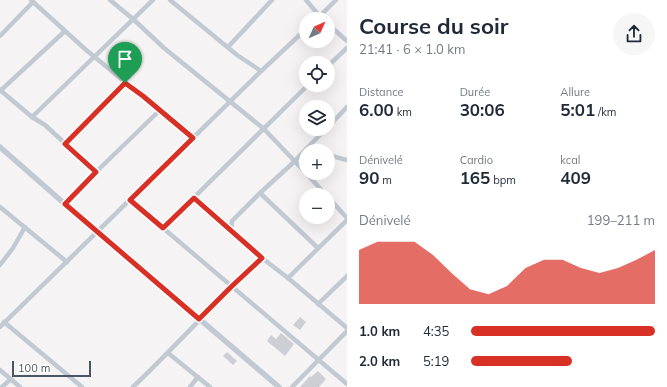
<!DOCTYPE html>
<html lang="fr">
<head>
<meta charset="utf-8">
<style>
  body { margin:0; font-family:Mulish,sans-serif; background:#f6f6f7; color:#1f2937; height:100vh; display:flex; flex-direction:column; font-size:15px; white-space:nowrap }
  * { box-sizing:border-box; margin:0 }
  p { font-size:13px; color:#747a83 }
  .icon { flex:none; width:22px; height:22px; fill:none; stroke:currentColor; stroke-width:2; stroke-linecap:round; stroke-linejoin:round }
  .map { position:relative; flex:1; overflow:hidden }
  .panel { display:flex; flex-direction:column; background:#fff; width:320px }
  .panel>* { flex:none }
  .needle { width:26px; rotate:45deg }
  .tools { position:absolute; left:299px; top:12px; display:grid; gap:8px }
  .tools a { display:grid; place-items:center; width:36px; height:36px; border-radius:50%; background:#fff; box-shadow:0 4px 16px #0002; font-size:20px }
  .scale { position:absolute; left:12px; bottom:10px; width:79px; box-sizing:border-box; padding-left:4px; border:2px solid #4a5661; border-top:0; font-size:11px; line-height:14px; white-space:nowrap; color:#4a5661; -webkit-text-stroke:3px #fff; paint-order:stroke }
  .pin { position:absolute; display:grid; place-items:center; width:34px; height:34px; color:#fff; margin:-41px -17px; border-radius:50% 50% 50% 0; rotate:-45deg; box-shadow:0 0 4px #0007 }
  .pin .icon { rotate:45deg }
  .round { display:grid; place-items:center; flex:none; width:42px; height:42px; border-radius:21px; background:#f6f6f7 }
  .head { display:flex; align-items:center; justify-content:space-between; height:68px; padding:0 12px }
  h1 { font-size:22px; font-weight:700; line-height:30px }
  .metrics { display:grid; grid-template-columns:repeat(3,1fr); gap:6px; height:68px; padding:4px 12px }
  .metrics div { display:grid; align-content:center }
  .metrics b { font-size:17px; font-weight:700 }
  .metrics small { font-size:11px; font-weight:400 }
  .metrics p { font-size:11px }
  .chart { height:112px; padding:8px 12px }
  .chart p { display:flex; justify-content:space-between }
  .chart svg { width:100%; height:72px; margin-top:4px; fill:#d93025; opacity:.7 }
  ul { padding:0 12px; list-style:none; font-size:13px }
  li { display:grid; grid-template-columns:64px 48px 1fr; align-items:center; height:30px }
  li i { height:10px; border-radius:5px; background:#d93025 }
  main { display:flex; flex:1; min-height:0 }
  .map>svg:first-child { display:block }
  .building { fill:#cdcfd5 }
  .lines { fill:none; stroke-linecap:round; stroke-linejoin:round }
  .minor { stroke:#c1cad2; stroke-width:4.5 }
  .tertiary { stroke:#c1cad2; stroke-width:5.5 }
  .route-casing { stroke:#fff; stroke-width:8 }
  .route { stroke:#d93025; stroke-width:5 }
</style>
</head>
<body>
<main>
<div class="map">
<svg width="347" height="387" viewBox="0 0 347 387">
  <rect width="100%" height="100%" fill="#f5f3f3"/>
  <g class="building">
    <path d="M300,317L306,322L300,330L293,325Z"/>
    <path d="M281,333L294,344L285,356L267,341L271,335L276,339Z"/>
    <path d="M227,352L237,361L233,365L223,356Z"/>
    <path d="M318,371L326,379L319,387H300L310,376L311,377Z"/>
  </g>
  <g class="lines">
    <g class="minor">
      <path d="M31,0L85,49L193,138"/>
      <path d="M110,0L133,19L164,48L264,129L306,173"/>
      <path d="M170,0L237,55L261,71"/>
      <path d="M306,0L322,19"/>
      <path d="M317,19L336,0"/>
      <path d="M328,24L347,41"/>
      <path d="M0,36L33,2"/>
      <path d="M228,47L272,0"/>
      <path d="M328,66L347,48"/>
      <path d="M0,90L32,117L45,125L96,172"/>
      <path d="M0,91L65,31"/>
      <path d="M32,117L153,0"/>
      <path d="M328,127L347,107"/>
      <path d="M65,144L125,83"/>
      <path d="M306,149L314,151"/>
      <path d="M328,155L347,160"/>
      <path d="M306,173L326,195"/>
      <path d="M260,193L318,248"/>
      <path d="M328,197L347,218"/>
      <path d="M194,198L262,258L288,278L347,328"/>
      <path d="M130,200L347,384"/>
      <path d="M65,204L96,172L160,110"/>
      <path d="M0,207L67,262"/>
      <path d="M163,228L308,85"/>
      <path d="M231,231L232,221L260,193L295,161L306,149L326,129"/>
      <path d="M0,265L13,248L25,227"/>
      <path d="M288,278L347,220"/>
      <path d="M318,304L347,276"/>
      <path d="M4,322L82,387"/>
      <path d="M0,327L255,77L306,29"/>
      <path d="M168,353L210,387"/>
      <path d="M0,370L20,387"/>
      <path d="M2,387L11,379"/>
      <path d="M133,387C177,345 217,300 262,258"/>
      <path d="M190,387L198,377"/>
      <path d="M292,387L347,331"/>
    </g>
    <path class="tertiary" d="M0,147L58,198L279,387"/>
  </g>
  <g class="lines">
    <defs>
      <path id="route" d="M125,83L143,96L193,138L130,200L163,228L194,198L262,258L232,286L199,319L65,204L96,172L65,144Z"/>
    </defs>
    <use href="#route" class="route-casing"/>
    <use href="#route" class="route"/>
  </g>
</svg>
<div class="tools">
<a><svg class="needle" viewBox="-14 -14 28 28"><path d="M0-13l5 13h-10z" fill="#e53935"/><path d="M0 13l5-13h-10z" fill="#747a83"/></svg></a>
<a><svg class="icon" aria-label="locate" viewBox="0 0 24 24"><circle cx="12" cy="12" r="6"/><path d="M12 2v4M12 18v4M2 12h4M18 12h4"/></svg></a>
<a><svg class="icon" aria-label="layers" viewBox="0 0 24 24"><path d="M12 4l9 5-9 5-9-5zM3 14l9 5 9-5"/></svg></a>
<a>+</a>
<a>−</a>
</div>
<div class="scale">100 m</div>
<div class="pin" style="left:125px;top:83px;background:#1e9e55"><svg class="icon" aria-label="arrive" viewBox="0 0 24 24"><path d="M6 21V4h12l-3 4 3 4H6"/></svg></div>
</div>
<section class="panel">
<div class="head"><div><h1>Course du soir</h1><p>21:41 · 6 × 1.0 km</p></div><a class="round"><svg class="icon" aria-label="share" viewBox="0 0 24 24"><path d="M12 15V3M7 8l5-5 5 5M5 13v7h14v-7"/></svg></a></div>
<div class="metrics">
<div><p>Distance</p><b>6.00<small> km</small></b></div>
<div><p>Durée</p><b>30:06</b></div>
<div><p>Allure</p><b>5:01<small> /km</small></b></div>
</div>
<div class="metrics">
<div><p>Dénivelé</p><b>90<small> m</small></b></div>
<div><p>Cardio</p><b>165<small> bpm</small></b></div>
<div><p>kcal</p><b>409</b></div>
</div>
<div class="chart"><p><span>Dénivelé</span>199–211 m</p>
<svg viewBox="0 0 160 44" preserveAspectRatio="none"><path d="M0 44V11L10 6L20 6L30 6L40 14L50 25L60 35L70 38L80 33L90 22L100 17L110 17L120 22L130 25L140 22L150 17L160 11V44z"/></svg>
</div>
<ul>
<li><b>1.0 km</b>4:35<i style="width:100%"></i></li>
<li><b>2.0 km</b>5:19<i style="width:55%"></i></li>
</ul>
</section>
</main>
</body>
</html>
